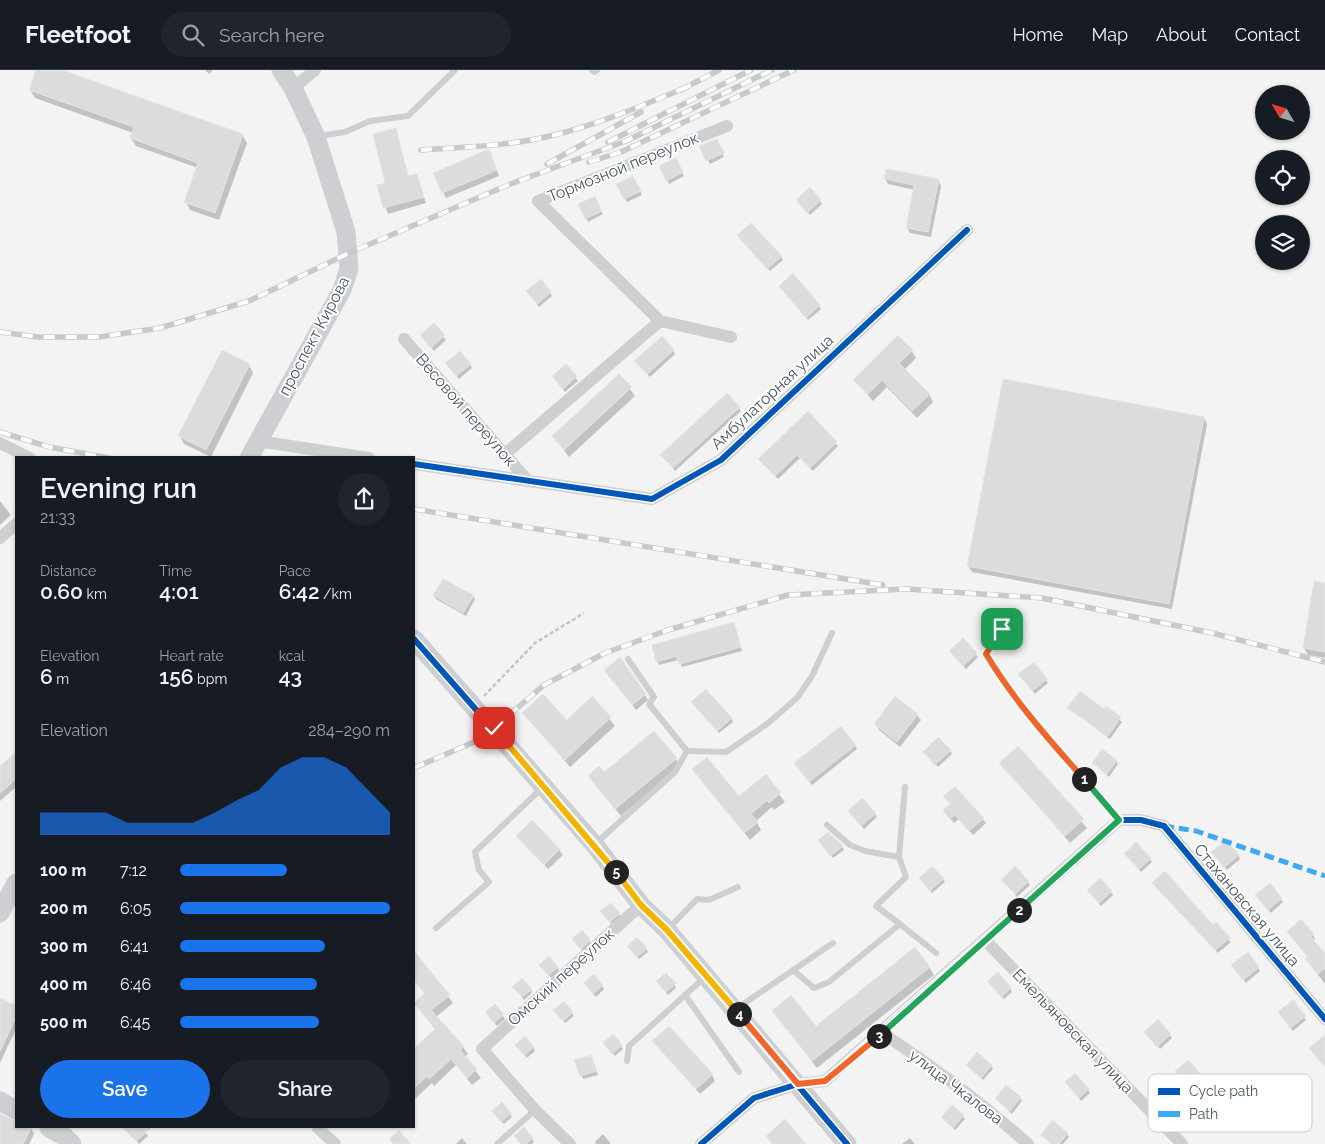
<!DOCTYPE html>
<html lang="en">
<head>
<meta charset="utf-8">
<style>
  body { margin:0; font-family:Raleway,sans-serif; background:#20242c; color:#f1f3f6; height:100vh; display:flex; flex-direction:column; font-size:19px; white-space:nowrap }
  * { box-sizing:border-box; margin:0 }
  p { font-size:16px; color:#9ea1a6 }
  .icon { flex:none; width:28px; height:28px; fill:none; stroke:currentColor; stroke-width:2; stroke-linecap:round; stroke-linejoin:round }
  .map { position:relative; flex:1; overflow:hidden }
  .details { position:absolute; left:15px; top:386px; width:400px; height:672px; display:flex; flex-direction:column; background:#171b24; border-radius:0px; box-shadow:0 1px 4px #0004 }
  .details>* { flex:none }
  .needle { width:32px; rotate:308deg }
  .fabs { position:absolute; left:1255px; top:15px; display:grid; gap:10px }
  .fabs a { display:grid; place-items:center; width:55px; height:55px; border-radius:50%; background:#171b24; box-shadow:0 1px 4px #0004; font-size:25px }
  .pin { position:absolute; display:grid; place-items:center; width:42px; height:42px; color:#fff; margin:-21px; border-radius:10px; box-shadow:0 2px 8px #0006 }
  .km { position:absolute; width:25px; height:25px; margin:-12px; border-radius:50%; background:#222; color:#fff; font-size:14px; line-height:25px; text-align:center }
  .round { display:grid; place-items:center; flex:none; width:52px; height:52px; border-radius:26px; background:#20242c }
  .headline { display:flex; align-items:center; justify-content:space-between; height:85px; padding:0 25px }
  h1 { font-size:28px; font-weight:600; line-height:38px }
  .metrics { display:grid; grid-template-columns:repeat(3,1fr); gap:8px; height:85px; padding:5px 25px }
  .metrics div { display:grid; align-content:center }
  .metrics b { font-size:21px; font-weight:600 }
  .metrics small { font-size:14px; font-weight:400 }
  .metrics p { font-size:14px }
  .chart { height:140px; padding:10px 25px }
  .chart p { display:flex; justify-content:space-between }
  .chart svg { width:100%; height:90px; margin-top:5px; fill:#1a73e8; opacity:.7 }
  .action { display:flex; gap:10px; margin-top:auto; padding:10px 25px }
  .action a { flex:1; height:58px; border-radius:30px; background:#1a73e8; color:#fff; font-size:20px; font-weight:600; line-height:58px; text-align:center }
  .action a+a { background:#20242c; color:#f1f3f6 }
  ul { padding:0 25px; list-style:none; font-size:16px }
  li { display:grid; grid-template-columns:80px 60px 1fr; align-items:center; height:38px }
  li i { height:12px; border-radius:6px; background:#1a73e8 }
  header { display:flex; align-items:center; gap:30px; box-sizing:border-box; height:70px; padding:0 25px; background:#171b24; border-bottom:1px solid #363941 }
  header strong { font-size:24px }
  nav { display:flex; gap:28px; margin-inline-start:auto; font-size:18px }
  .search { width:350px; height:45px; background:#20242c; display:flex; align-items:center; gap:12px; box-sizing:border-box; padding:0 18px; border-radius:28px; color:#9ea1a6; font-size:19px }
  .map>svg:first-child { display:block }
  .shadow { fill:#0003 }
  .building { fill:#dcdcdd; stroke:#e4e5e6 }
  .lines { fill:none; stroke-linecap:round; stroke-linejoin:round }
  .path { stroke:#bac7c3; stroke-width:2.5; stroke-dasharray:4 2.5; stroke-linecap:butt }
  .lane { stroke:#cdcfd1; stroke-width:6 }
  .street { stroke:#cdcfd1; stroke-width:12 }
  .secondary { stroke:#cdcfd3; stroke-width:19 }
  .rail-casing { stroke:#c8c9cb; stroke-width:5.5 }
  .rail { stroke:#fff; stroke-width:4; stroke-dasharray:11; stroke-linecap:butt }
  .quiet { stroke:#3fa9f5; stroke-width:5; stroke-dasharray:10 5; stroke-linecap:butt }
  .cycleway-casing { stroke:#fff; stroke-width:9 }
  .cycleway { stroke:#0057b8; stroke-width:6 }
  .split-1-casing { stroke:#fff; stroke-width:10 }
  .split-2-casing { stroke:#fff; stroke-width:10 }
  .split-3-casing { stroke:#fff; stroke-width:10 }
  .split-4-casing { stroke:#fff; stroke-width:10 }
  .split-5-casing { stroke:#fff; stroke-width:10 }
  .split-6-casing { stroke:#fff; stroke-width:10 }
  .split-1 { stroke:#f0652b; stroke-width:6 }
  .split-2 { stroke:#22a559; stroke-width:6 }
  .split-3 { stroke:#22a559; stroke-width:6 }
  .split-4 { stroke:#f0652b; stroke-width:6 }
  .split-5 { stroke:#f5b400; stroke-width:6 }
  .split-6 { stroke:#f5b400; stroke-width:6 }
  .labels { text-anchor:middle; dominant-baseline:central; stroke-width:4; stroke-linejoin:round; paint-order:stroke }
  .street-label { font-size:16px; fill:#495560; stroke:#fff }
  .key { fill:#fff; stroke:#c8cccf; stroke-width:1 }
  .key-label { font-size:14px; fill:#495560 }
</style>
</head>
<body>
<header>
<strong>Fleetfoot</strong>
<div class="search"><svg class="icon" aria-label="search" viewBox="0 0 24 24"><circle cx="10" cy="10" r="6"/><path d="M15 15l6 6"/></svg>Search here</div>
<nav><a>Home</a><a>Map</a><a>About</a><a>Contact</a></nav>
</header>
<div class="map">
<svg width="1325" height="1074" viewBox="0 0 1325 1074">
  <rect width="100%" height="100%" fill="#f3f3f3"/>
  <g class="shadow">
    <path d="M37,0H59L242,65L247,73L219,150L190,140L186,132L198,98L136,76L131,68L133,63L35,28L30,20Z"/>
    <path d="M205,0H213L209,4Z"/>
    <path d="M395,59L409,107L416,105L426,133L388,144L378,116L386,114Z"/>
    <path d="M716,70L724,87L710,94L701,77Z"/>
    <path d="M491,86L499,106L446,128L443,122Z"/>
    <path d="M675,89L684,106L669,114L661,97Z"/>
    <path d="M633,107L642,125L627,132L618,115Z"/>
    <path d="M885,109L938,110L941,116L931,167L910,163L907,157L915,120L888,114Z"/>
    <path d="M810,119L822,134L810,145L800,134Z"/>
    <path d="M594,127L603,144L588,152L579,135Z"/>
    <path d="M740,169L781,187L783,190L770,201Z"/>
    <path d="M782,219L819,236L821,239L808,250Z"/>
    <path d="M550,222L552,226L539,237L530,225Z"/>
    <path d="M434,255L446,270L434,281L423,269Z"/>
    <path d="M673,280L675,284L650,307L638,294Z"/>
    <path d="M912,281L916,288L904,300L929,324L933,332L917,348L887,317L873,331L855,310Z"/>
    <path d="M470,294L472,298L459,309L449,297Z"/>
    <path d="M249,295L253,303L211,387L184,374L180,366Z"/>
    <path d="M566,296L578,311L565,322L553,307Z"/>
    <path d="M619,305L635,326L569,387L553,366Z"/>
    <path d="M739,338L741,341L675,401L664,388Z"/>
    <path d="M808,343L838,376L813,401L800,388L778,409L762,393Z"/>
    <path d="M1204,348L1207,354L1172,539L972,502L968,496Z"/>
    <path d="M0,431L11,445L0,455Z"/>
    <path d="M1325,514V588L1308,585L1304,578Z"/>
    <path d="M434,525L473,526L475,529L466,546L436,529Z"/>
    <path d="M734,554L742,581L682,597L679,590L659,595L657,591Z"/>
    <path d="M963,569L978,587L966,599L952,584Z"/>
    <path d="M1034,594L1048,613L1035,624L1022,608Z"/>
    <path d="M606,601L645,625L648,630L636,640Z"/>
    <path d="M592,628L615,656L570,697L524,643L566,651Z"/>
    <path d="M695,636L731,648L733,652L719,663Z"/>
    <path d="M1069,638L1104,641L1106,638L1122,652L1110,669Z"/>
    <path d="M917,645L921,650L900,677L879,660L875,654Z"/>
    <path d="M855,675L857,679L812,715L798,697Z"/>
    <path d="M1018,678L1087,758L1070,773L1001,693Z"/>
    <path d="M950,681L952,684L938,697L926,685Z"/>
    <path d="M13,687L16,691V717L0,731V698Z"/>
    <path d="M676,689L680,696L621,746L589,706Z"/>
    <path d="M1116,691L1118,694L1109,707L1093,693Z"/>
    <path d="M694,700L739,728L765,706L785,732L774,740L772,737L756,751L761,760L750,770Z"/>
    <path d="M962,725L986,753L973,765L959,749L954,753L947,745Z"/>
    <path d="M849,741L875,744L877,747L864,759Z"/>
    <path d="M518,766L559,780L563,785L548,799Z"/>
    <path d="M822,774L842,776L844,780L833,788Z"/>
    <path d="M1238,785L1240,789L1227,800L1215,786Z"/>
    <path d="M1128,787L1150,789L1152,792L1141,802Z"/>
    <path d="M920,809H943L945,812L932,823Z"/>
    <path d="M1028,812L1030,815L1017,827L1005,813Z"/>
    <path d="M1270,815L1283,832L1271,843L1259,829Z"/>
    <path d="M1155,816L1213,857L1231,872L1218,883Z"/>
    <path d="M1088,821L1111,822L1113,825L1101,836Z"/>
    <path d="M619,844L621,847L612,855L604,845Z"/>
    <path d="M1301,851L1313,865L1315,869L1313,871L1325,886V914L1309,893Z"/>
    <path d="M589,871L591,874L583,881L575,873Z"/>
    <path d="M646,879L648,882L639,889L631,880Z"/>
    <path d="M414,883L453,933L436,947L463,977L468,984L465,987L481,1008L472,1015L456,995L434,1016L432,1013L416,1028L414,1026V980L436,960L415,933L425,924L414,910Z"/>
    <path d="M557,897L559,901L551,908L543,898Z"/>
    <path d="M929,897L934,905L817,998L773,941L816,958Z"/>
    <path d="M1258,897L1260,901L1246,913L1235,899Z"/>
    <path d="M674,914L676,918L668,925L660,915Z"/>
    <path d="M991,915L1010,918L1012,922L1004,929Z"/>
    <path d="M602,916L604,919L596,927L587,917Z"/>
    <path d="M516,920H531L532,923L524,930Z"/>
    <path d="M0,930L16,938V959L0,993Z"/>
    <path d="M495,936L505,949L497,956L489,946Z"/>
    <path d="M572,943L574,946L565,953L557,944Z"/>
    <path d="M1281,946L1304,947L1306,950L1293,961Z"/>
    <path d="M1158,951L1172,968L1160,979L1148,965Z"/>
    <path d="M613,966L623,979L615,986L607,977Z"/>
    <path d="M657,976L712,1005L715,1011L700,1024Z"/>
    <path d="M533,977L535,981L527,988L519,978Z"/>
    <path d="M591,986L598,1005L583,1009L576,991Z"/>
    <path d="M968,995L991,996L993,999L983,1010Z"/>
    <path d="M1066,1013L1088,1020L1090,1023L1081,1031Z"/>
    <path d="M1020,1028L1022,1031L1012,1044L996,1029Z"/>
    <path d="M510,1044L512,1047L504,1054L495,1045Z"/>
    <path d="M0,1045L10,1051L16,1052V1058H31L34,1064L29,1074H0Z"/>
    <path d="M963,1046L965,1049L955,1060L942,1047Z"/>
    <path d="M133,1058H141L148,1066L139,1074L129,1062Z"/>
    <path d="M603,1064L611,1074H596L595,1072Z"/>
    <path d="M1067,1064L1069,1067L1063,1074H1051L1042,1065Z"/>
    <path d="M462,1068L467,1074H456Z"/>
    <path d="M910,1068L915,1074H902Z"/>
    <path d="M532,1069L534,1072L532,1074H521L517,1070Z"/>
  </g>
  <g class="building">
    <path d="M36,0H62L243,64L215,143L184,132L198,93L130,68L134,57L29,20Z"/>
    <path d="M396,58L408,106L417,104L424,127L383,138L377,115L385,113L373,64Z"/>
    <path d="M717,69L724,83L706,91L699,76Z"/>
    <path d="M489,79L497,100L442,123L433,103Z"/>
    <path d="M676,88L683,102L666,111L659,96Z"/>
    <path d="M886,99L939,109L928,162L906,158L914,115L884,109Z"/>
    <path d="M633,106L641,121L624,129L616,114Z"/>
    <path d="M810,117L821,130L807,143L796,130Z"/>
    <path d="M595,126L602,141L585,149L578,134Z"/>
    <path d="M751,153L782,186L767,199L737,165Z"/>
    <path d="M793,203L820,235L806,248L779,216Z"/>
    <path d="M541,209L551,222L537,234L526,221Z"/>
    <path d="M434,253L445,265L431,278L420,265Z"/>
    <path d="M898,265L913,280L899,293L930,324L912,341L882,310L868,324L853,310Z"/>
    <path d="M662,266L674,280L647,304L634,291Z"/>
    <path d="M222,280L250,294L206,380L178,366Z"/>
    <path d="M460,281L471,294L456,306L445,293Z"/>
    <path d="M566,294L577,306L563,319L552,306Z"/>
    <path d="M619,304L632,317L564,380L552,366Z"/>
    <path d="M1003,309L1204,347L1169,534L967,496Z"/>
    <path d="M727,323L740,337L673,398L660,385Z"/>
    <path d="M808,341L837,372L810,398L797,385L775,406L758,389Z"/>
    <path d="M443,509L474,525L463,543L433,525Z"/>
    <path d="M1314,511L1325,513V582L1303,578Z"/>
    <path d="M734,552L741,577L679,594L676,586L656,592L652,575Z"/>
    <path d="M963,568L977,583L963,596L949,581Z"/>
    <path d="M620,587L646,624L632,635L604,600Z"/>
    <path d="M1034,592L1047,609L1032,621L1018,604Z"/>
    <path d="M706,619L732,648L717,661L691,632Z"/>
    <path d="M1080,621L1104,639L1106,636L1121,647L1108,666L1067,638Z"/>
    <path d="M543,624L567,650L592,626L611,647L565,690L522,643Z"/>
    <path d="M895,626L918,644L897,672L874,654Z"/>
    <path d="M841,656L856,675L809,712L794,693Z"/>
    <path d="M654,661L677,688L615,739L588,706L599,696L604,702Z"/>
    <path d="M938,667L951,680L935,695L923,682Z"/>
    <path d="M1018,676L1084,749L1065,766L999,693Z"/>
    <path d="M1102,679L1117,690L1107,704L1092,693Z"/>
    <path d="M16,682V709L0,723V696Z"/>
    <path d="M707,687L739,726L766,704L781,723L769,733L767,730L751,744L758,752L744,763L692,699Z"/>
    <path d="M955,717L984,748L969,761L955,745L950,749L943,740L950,734L943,726Z"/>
    <path d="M862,728L876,743L861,756L848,741Z"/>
    <path d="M532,750L560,779L544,795L516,766Z"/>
    <path d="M828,762L843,776L830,786L818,770Z"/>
    <path d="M1226,770L1239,785L1224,797L1211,782Z"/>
    <path d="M1136,772L1151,788L1139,799L1124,784Z"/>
    <path d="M932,796L944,808L930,821L919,808Z"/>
    <path d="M1015,796L1029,811L1015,824L1001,810Z"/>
    <path d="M1165,801L1213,855L1216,852L1230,868L1215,880L1152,813Z"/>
    <path d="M1100,808L1112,821L1099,833L1087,820Z"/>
    <path d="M1270,813L1282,828L1268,840L1255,825Z"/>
    <path d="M611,833L620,843L610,852L600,841Z"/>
    <path d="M1301,849L1314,864L1311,867L1325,883V898L1318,904L1305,889L1308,887L1287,862Z"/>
    <path d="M582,860L590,870L581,879L572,869Z"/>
    <path d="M637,867L647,878L637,887L627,876Z"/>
    <path d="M915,877L930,897L812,991L772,941L791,925L816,956Z"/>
    <path d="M414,881L450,925L431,940L464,976L460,980L477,999L467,1008L451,989L429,1009L427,1006L414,1018V979L435,959L414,933L425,923L414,910Z"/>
    <path d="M1248,882L1259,897L1243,910L1231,895Z"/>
    <path d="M549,886L558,897L548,905L539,895Z"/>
    <path d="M998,902L1011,918L1001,927L987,911Z"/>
    <path d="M666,903L676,913L666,922L656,911Z"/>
    <path d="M594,904L603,915L593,924L584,913Z"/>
    <path d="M522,908L532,919L522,927L512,917Z"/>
    <path d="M0,928L16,936V947L0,981Z"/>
    <path d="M1293,930L1306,946L1290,958L1278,942Z"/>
    <path d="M564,931L573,942L563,951L553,940Z"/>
    <path d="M495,934L504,944L494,953L485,942Z"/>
    <path d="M1158,949L1171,964L1157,977L1144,962Z"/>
    <path d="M669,956L713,1004L696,1019L652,971Z"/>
    <path d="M613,964L622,975L612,984L603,973Z"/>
    <path d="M1325,965V997L1309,978Z"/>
    <path d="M525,966L534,977L524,985L515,975Z"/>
    <path d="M977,982L992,995L981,1008L966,995Z"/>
    <path d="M591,985L597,1001L580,1006L574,990Z"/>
    <path d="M1188,990L1201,1004L1188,1016L1175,1001Z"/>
    <path d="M1075,1003L1089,1019L1079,1028L1065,1012Z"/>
    <path d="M1006,1015L1021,1027L1010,1041L995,1029Z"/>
    <path d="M502,1032L511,1043L501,1052L492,1041Z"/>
    <path d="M952,1035L964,1045L953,1058L941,1047Z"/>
    <path d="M0,1044L16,1051V1058H31L23,1074H0Z"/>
    <path d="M785,1049L806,1074H772L766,1066Z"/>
    <path d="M1052,1050L1068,1063L1059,1074H1052L1041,1065Z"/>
    <path d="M524,1057L533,1068L526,1074H521L514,1066Z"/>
    <path d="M123,1058H151L136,1071Z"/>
    <path d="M399,1060L411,1074H393L389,1069Z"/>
  </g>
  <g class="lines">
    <path class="path" d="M484,626L535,573L584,543"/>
    <g class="lane">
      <path d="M592,0L595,2L597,0"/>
      <path d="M319,66L345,62L370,51L408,46L455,0"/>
      <path d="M1002,559L986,584C1023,645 1073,697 1119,750"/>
      <path d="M687,681L726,682L767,654L797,628L812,606L832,563"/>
      <path d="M827,755L850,775L865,781L899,787"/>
      <path d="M595,774L675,702L687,681L649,634L654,627L628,589"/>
      <path d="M900,854L876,836L906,807L899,787L905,717"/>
      <path d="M436,858L489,812L479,800L475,782L543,717"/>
      <path d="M668,859L697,829L709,830L738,817"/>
      <path d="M793,900L814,918L829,912L900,854L936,883"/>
      <path d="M685,925L739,1002"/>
      <path d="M736,939L833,873"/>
      <path d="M627,991L629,976L705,907"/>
      <path d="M497,1074L535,1040"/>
    </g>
    <g class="street">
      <path d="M293,18L315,0"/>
      <path d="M660,251L538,131L727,56"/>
      <path d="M404,269L528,411"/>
      <path d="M258,371L369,388"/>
      <path d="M0,373L30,388"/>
      <path d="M505,384L660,251L731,267"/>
      <path d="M414,394L652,429L721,390L967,160"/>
      <path d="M0,468L16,454"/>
      <path d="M985,870L1182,1074"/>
      <path d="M882,963C934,997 982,1033 1028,1074"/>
      <path d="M318,1058L335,1074"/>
      <path d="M570,1074L535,1040L482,979L641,835"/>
      <path d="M701,1074L754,1028L798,1014L825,1011L1119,750H1141L1164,756L1325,949"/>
    </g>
    <g class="secondary">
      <path d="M249,388L342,220L349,199L346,162L316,67L293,18L281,0"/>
      <path d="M414,569L594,774L641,835L667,860L847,1074"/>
      <path d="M0,843L16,813"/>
      <path d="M0,1031L16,1040"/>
      <path d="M49,1058L64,1066L72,1074"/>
    </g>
    <defs>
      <g id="rail">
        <path d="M681,20L719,0"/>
        <path d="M608,72L751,0"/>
        <path d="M421,80C465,77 511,76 554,65C600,54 643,35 687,17"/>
        <path d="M589,92L621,82L794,0"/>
        <path d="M547,94L641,42"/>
        <path d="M0,262L38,267H99L160,258L249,231L349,183L508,115L626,71L772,0"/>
        <path d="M0,362L49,377L109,388"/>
        <path d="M414,439L883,515"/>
        <path d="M414,698L474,672L494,658L544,615L605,583L668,560L788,525L906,519L1042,528L1212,563L1325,592"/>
      </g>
    </defs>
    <use href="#rail" class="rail-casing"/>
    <use href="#rail" class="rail"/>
    <path class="quiet" d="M1164,756L1196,761L1325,806"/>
    <defs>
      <g id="cycleway">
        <path d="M414,394L652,429L721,390L967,160"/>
        <path d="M414,569L594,774L641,835L667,860L847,1074"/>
        <path d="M701,1074L754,1028L798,1014L825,1011L1119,750H1141L1164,756L1325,949"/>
      </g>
    </defs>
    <use href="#cycleway" class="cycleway-casing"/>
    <use href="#cycleway" class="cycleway"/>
  </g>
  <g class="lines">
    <defs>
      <path id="split-1" d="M1002,559L986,584C1013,629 1049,670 1084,709"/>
      <path id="split-2" d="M1019,840L1119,750L1084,709"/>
      <path id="split-3" d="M879,966L1019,840"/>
      <path id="split-4" d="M739,944L798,1014L825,1011L879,966"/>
      <path id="split-5" d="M616,802L641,835L667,860L739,944"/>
      <path id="split-6" d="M494,658L616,802"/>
    </defs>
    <use href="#split-1" class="split-1-casing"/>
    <use href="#split-2" class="split-2-casing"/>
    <use href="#split-3" class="split-3-casing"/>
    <use href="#split-4" class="split-4-casing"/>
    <use href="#split-5" class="split-5-casing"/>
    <use href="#split-6" class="split-6-casing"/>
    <use href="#split-1" class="split-1"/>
    <use href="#split-2" class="split-2"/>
    <use href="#split-3" class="split-3"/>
    <use href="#split-4" class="split-4"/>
    <use href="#split-5" class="split-5"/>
    <use href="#split-6" class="split-6"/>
  </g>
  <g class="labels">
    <g class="street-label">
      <text transform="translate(623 97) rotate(-22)">Тормозной переулок</text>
      <text transform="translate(314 266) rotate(-62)">проспект Кирова</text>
      <text transform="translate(772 322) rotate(-43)">Амбулаторная улица</text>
      <text transform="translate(466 340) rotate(49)">Весовой переулок</text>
      <text transform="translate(1247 835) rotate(50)">Стахановская улица</text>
      <text transform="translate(561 907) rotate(-42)">Омский переулок</text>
      <text transform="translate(1073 961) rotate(46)">Емельяновская улица</text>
      <text transform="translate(956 1017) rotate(37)">улица Чкалова</text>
    </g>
  </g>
  <rect x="1148" y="1004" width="164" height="58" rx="8" class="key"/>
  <rect x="1158" y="1018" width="22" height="7" fill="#0057b8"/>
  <rect x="1158" y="1041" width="22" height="6" fill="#3fa9f5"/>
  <g class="key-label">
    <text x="1189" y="1026">Cycle path</text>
    <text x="1189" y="1049">Path</text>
  </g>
</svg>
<div class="fabs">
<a><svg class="needle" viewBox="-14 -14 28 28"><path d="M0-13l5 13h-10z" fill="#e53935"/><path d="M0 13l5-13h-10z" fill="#9ea1a6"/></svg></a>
<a><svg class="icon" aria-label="locate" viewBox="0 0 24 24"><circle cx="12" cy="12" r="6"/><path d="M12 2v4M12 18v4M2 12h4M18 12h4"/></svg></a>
<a><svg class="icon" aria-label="layers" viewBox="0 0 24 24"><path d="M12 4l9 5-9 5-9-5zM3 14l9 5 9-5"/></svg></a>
</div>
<div class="pin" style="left:1002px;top:559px;background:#1e9e55"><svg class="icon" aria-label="arrive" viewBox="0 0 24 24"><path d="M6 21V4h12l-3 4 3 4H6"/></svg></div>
<div class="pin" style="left:494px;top:658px;background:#d93025"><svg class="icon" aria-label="check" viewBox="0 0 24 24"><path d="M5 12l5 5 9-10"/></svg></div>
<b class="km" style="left:1084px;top:709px">1</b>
<b class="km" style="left:1019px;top:840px">2</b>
<b class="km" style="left:879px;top:966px">3</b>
<b class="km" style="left:739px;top:944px">4</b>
<b class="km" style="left:616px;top:802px">5</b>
<section class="details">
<div class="headline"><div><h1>Evening run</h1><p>21:33</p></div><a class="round"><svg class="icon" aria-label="share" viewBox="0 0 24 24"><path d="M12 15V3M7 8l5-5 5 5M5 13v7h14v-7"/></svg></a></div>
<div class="metrics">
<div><p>Distance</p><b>0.60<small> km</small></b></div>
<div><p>Time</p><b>4:01</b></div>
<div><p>Pace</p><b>6:42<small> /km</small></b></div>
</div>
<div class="metrics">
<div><p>Elevation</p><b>6<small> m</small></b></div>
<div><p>Heart rate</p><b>156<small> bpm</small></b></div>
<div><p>kcal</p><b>43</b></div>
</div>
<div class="chart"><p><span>Elevation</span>284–290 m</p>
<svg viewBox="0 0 160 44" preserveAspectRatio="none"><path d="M0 44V33L10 33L20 33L30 33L40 38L50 38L60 38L70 38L80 33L90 27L100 22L110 11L120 6L130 6L140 11L150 22L160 33V44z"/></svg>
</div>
<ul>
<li><b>100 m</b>7:12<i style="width:51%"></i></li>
<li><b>200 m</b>6:05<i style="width:100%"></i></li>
<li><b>300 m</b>6:41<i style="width:69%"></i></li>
<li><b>400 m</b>6:46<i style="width:65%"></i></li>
<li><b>500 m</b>6:45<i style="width:66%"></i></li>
</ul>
<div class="action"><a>Save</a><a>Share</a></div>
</section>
</div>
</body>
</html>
